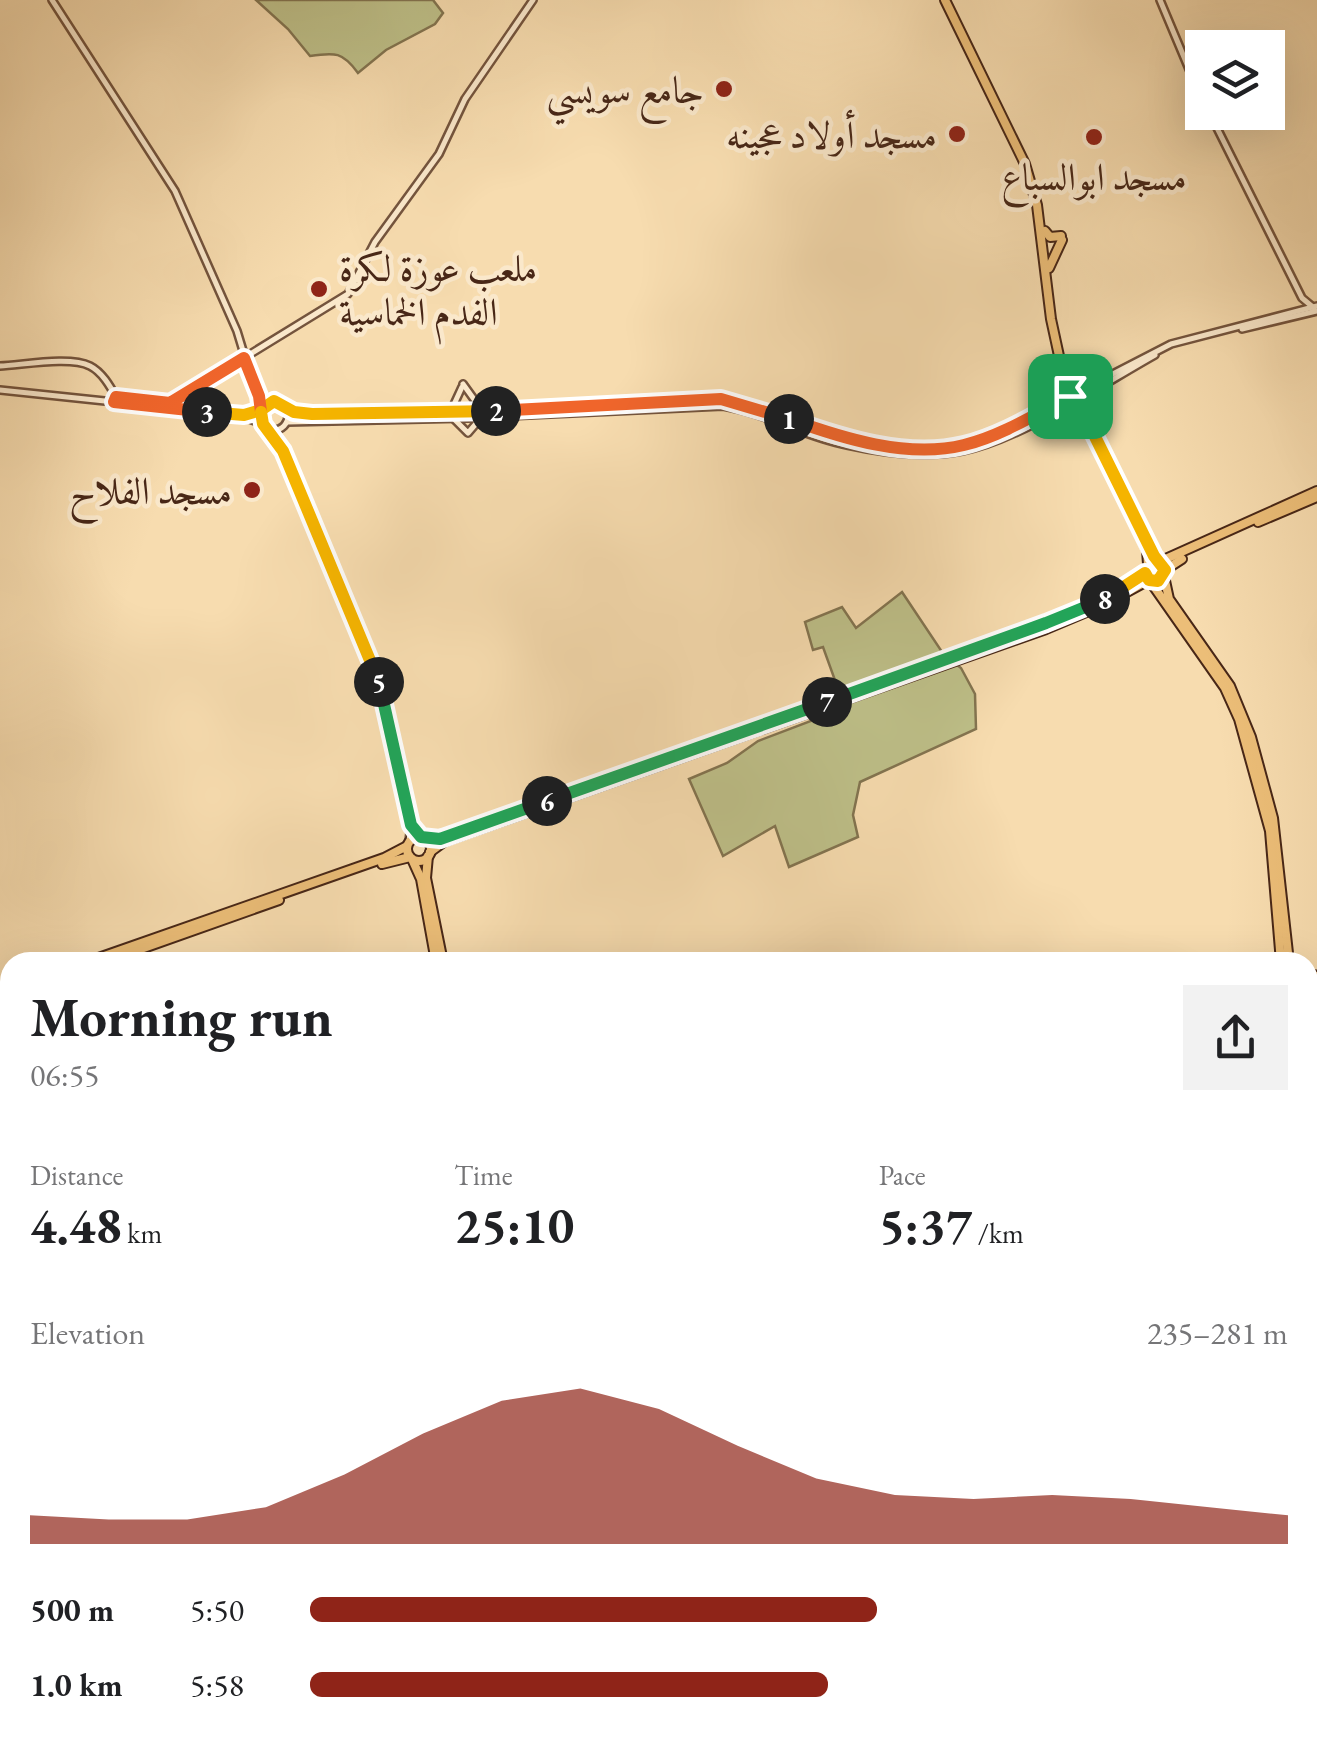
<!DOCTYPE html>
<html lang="en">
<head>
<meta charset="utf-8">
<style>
  body { margin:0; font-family:"EB Garamond",Amiri,serif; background:#f2f2f2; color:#202124; height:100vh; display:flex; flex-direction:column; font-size:38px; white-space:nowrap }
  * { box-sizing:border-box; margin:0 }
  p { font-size:32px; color:#757577 }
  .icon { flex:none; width:55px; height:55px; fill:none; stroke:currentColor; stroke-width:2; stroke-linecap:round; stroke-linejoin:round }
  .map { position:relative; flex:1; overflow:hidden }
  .sheet { position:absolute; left:0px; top:952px; width:1318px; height:792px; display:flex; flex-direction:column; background:#fff; border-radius:30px 30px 0 0; box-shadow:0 10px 40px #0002 }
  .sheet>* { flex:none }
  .fabs { position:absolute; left:1185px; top:30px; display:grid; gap:20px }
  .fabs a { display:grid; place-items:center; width:100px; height:100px; border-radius:0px; background:#fff; box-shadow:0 10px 40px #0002; font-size:50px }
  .pin { position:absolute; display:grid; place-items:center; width:85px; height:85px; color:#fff; margin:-42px; border-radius:20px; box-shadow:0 5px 15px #0006 }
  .km { position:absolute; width:50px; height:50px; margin:-25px; border-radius:50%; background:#222; color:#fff; font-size:28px; line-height:50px; text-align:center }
  .round { display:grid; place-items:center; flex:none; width:105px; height:105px; border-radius:0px; background:#f2f2f2 }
  .overview { display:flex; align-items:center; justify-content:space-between; height:170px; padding:0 30px }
  h1 { font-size:55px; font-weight:700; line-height:75px }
  .stats { display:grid; grid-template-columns:repeat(3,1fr); gap:15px; height:170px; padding:10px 30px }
  .stats div { display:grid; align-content:center }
  .stats b { font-size:50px; font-weight:700 }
  .stats small { font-size:28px; font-weight:400 }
  .stats p { font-size:28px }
  .chart { height:280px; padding:20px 30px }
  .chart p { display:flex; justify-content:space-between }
  .chart svg { width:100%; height:180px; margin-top:10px; fill:#8f2418; opacity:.7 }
  ul { padding:0 30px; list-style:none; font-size:32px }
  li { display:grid; grid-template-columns:160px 120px 1fr; align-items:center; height:75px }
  li i { height:25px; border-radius:12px; background:#8f2418 }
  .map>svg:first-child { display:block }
  .green { fill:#bec089; stroke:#837450; stroke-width:2.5 }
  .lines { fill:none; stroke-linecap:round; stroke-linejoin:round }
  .minor-casing { stroke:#74543d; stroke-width:10 }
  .major-casing { stroke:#482717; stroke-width:12 }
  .highway-casing { stroke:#482717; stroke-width:15 }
  .minor { stroke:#fae8cb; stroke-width:5 }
  .major { stroke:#ecbe78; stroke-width:8 }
  .highway { stroke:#ecbe78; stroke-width:10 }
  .split-1-casing { stroke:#fff; stroke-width:20 }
  .split-2-casing { stroke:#fff; stroke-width:20 }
  .split-3-casing { stroke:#fff; stroke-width:20 }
  .split-4-casing { stroke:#fff; stroke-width:20 }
  .split-5-casing { stroke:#fff; stroke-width:20 }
  .split-6-casing { stroke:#fff; stroke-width:20 }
  .split-7-casing { stroke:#fff; stroke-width:20 }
  .split-8-casing { stroke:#fff; stroke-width:20 }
  .split-9-casing { stroke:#fff; stroke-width:20 }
  .split-1 { stroke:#f0652b; stroke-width:12 }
  .split-2 { stroke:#f0652b; stroke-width:12 }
  .split-3 { stroke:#f5b400; stroke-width:12 }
  .split-4 { stroke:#f0652b; stroke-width:12 }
  .split-5 { stroke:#f5b400; stroke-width:12 }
  .split-6 { stroke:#22a559; stroke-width:12 }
  .split-7 { stroke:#22a559; stroke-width:12 }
  .split-8 { stroke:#22a559; stroke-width:12 }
  .split-9 { stroke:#f5b400; stroke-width:12 }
  .poi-dot { fill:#8f2418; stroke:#fae8cb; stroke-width:4 }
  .labels { text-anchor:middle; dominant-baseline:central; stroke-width:9; stroke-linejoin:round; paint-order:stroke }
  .poi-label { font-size:38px; fill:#482717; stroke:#fae8cb; text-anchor:end }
</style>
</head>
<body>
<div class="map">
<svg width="1317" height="1743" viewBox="0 0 1317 1743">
  <rect width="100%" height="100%" fill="#f7dcaf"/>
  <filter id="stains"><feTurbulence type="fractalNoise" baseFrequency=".002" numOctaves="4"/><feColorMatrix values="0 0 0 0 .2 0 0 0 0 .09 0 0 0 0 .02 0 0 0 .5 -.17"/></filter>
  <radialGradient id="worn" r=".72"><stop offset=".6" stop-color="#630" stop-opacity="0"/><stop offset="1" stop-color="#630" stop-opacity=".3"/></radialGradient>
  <g class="green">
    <path d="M256,0H433L443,13L435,24L386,50L358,73C343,52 335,52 310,56L288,29Z"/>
    <path d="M902,592L944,655L961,668L975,694L976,729L860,782L853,815L858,837L789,867L775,826L723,856L689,779L727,763L758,741L845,708L823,647L813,650L805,622L842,607L856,628Z"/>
  </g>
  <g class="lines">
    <defs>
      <g id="minor">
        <path d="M52,0L175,191L237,331L261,410"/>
        <path d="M1160,0L1202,100"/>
        <path d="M1209,112L1302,298L1314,308"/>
        <path d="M1242,329L1317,311"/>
        <path d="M0,366C23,365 70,356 90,366C102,372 110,386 116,397L114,402"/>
        <path d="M463,384L481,409"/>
        <path d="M0,390L238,415L263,424"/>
        <path d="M116,397L168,403"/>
        <circle cx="274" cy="416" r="14"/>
        <path d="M285,406C306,419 337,414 361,415C481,416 601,404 721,399L752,406L829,434L877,445L961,446L1010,427L1171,344L1317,306"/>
        <path d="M164,407L348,294L375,242L439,154L465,99L533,0"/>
        <path d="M450,413L462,387"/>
        <path d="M454,419L468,433L480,419"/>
        <path d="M287,422L468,418L723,406C766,413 804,437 847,445C883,453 926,458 962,451C1020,440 1103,384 1155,355"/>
        <path d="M268,428L283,451L374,667L386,703L411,825L409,841"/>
        <path d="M413,827L421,837"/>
        <path d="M215,1735L218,1743"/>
        <path d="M672,1735L673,1743"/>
      </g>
      <g id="major">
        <path d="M945,0L1025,164L1037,205L1051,319L1064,379L1139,532L1147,550L1148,564"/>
        <path d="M1045,231L1050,237L1061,236"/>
        <path d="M1049,268L1062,240"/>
        <path d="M1258,522L1317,497"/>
        <path d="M1159,562L1317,491"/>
        <path d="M1165,570L1182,559"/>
        <path d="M1164,576L1169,599L1230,686L1251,737L1273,818L1289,962"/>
        <path d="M1150,581L1225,688L1239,719L1270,831L1281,962"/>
        <path d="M1124,588L1145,573"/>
        <path d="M906,674L987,645"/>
        <circle cx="419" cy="849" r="12"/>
        <path d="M426,840L445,837"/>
        <path d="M430,852L445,841L1046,629L1103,605L1149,580"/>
        <path d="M428,856L426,878L443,962"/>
        <path d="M412,859L421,879L436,962"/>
        <path d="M382,864L410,857"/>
        <path d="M87,962L384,858L407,846"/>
        <path d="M104,962L279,900"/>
        <path d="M10,991L4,990L1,995L5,1000L10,999"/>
      </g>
      <g id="highway">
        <path d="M1308,976L1317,977"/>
        <path d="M1308,992L1317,991"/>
        <path d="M1308,1002L1317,999"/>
        <path d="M0,1098L10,1097"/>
        <path d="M0,1108L10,1106"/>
        <path d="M1308,1154L1317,1229"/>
      </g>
    </defs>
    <use href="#minor" class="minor-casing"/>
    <use href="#major" class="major-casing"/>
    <use href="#highway" class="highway-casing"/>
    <use href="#minor" class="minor"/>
    <use href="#major" class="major"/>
    <use href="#highway" class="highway"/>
  </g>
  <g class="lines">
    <defs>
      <path id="split-1" d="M789,419C842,438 907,459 964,445C1001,436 1036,414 1070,396"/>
      <path id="split-2" d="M496,411L721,399L789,419"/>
      <path id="split-3" d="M207,412L244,415L261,410L274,401L294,412L312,414L496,411"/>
      <path id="split-4" d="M207,412L114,402L116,397L170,403L244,358L259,396L261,412"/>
      <path id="split-5" d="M261,412L263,424L283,451L379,682"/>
      <path id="split-6" d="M379,682L411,825L421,837L440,839L547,801"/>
      <path id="split-7" d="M547,801L827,702"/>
      <path id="split-8" d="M827,702L1046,623L1105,599"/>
      <path id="split-9" d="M1070,396L1074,394L1154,556L1165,570L1158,581L1149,580L1145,573L1105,599"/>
    </defs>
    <use href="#split-1" class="split-1-casing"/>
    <use href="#split-2" class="split-2-casing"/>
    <use href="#split-3" class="split-3-casing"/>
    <use href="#split-4" class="split-4-casing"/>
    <use href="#split-5" class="split-5-casing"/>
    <use href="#split-6" class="split-6-casing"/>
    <use href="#split-7" class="split-7-casing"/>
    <use href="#split-8" class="split-8-casing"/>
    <use href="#split-9" class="split-9-casing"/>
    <use href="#split-1" class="split-1"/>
    <use href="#split-2" class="split-2"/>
    <use href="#split-3" class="split-3"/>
    <use href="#split-4" class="split-4"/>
    <use href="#split-5" class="split-5"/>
    <use href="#split-6" class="split-6"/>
    <use href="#split-7" class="split-7"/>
    <use href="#split-8" class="split-8"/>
    <use href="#split-9" class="split-9"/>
  </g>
  <g class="poi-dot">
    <circle cx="724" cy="89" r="10"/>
    <circle cx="957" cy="134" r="10"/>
    <circle cx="1094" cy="137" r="10"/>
    <circle cx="319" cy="289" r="10"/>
    <circle cx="252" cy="490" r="10"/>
  </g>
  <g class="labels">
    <g class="poi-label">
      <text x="704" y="89">جامع سويسي</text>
      <text x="937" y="134">مسجد أولاد عجينه</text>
      <text x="1094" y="176" text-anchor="middle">مسجد ابوالسباع</text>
      <text x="339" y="267" text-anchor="start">ملعب عوزة لكرة<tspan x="339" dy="44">الفدم الخماسية</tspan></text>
      <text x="232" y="490">مسجد الفلاح</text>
    </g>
  </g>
  <rect width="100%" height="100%" filter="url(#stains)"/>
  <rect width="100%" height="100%" fill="url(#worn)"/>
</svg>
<div class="fabs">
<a><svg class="icon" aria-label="layers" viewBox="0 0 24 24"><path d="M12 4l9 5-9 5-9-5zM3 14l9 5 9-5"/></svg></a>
</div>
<div class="pin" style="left:1070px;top:396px;background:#1e9e55"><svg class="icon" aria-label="arrive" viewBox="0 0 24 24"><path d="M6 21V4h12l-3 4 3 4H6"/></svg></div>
<b class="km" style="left:789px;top:419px">1</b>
<b class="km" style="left:496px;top:411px">2</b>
<b class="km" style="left:207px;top:412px">3</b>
<b class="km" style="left:379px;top:682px">5</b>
<b class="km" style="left:547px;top:801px">6</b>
<b class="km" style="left:827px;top:702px">7</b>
<b class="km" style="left:1105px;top:599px">8</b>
<section class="sheet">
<div class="overview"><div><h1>Morning run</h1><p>06:55</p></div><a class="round"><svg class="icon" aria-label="share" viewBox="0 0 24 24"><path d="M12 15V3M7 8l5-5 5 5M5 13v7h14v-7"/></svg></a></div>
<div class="stats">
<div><p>Distance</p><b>4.48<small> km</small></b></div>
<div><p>Time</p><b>25:10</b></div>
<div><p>Pace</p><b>5:37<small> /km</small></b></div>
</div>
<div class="chart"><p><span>Elevation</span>235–281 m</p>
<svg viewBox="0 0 160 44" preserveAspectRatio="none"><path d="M0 44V37L10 38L20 38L30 35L40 27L50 17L60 9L70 6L80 11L90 20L100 28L110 32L120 33L130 32L140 33L150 35L160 37V44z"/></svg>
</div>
<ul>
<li><b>500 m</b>5:50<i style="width:58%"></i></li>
<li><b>1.0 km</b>5:58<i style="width:53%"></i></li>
</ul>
</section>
</div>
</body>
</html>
